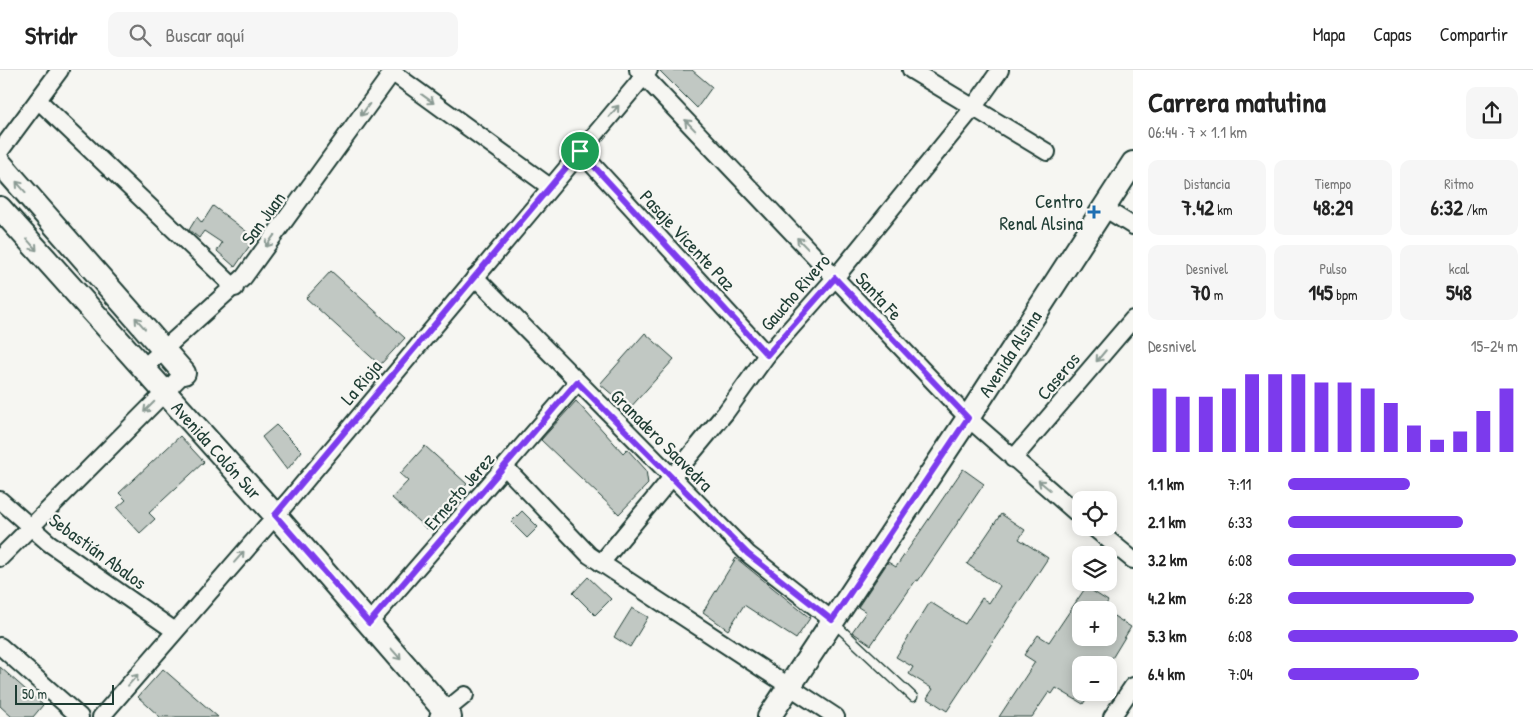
<!DOCTYPE html>
<html lang="es">
<head>
<meta charset="utf-8">
<style>
  body { margin:0; font-family:"Patrick Hand",sans-serif; background:#f6f6f6; color:#222; height:100vh; display:flex; flex-direction:column; font-size:19px; white-space:nowrap }
  * { box-sizing:border-box; margin:0 }
  p { font-size:16px; color:#767676 }
  .icon { flex:none; width:28px; height:28px; fill:none; stroke:currentColor; stroke-width:2; stroke-linecap:round; stroke-linejoin:round }
  .map { position:relative; flex:1; overflow:hidden }
  .side { display:flex; flex-direction:column; background:#fff; width:400px }
  .side>* { flex:none }
  .controls { position:absolute; left:1072px; top:421px; display:grid; gap:10px }
  .controls a { display:grid; place-items:center; width:45px; height:45px; border-radius:10px; background:#fff; box-shadow:0 2px 12px #0003; font-size:25px }
  .scale { position:absolute; left:15px; bottom:12px; width:99px; box-sizing:border-box; padding-left:5px; border:2px solid #1f3d34; border-top:0; font-size:14px; line-height:18px; white-space:nowrap; color:#1f3d34; -webkit-text-stroke:4px #f6f6f2; paint-order:stroke }
  .pin { position:absolute; display:grid; place-items:center; width:42px; height:42px; color:#fff; margin:-21px; border:2px solid #fff; border-radius:50%; box-shadow:0 1px 5px #0007 }
  .round { display:grid; place-items:center; flex:none; width:52px; height:52px; border-radius:10px; background:#f6f6f6 }
  .headline { display:flex; align-items:center; justify-content:space-between; height:85px; padding:0 15px }
  h1 { font-size:28px; font-weight:800; line-height:38px }
  .stats { display:grid; grid-template-columns:repeat(3,1fr); gap:8px; height:85px; padding:5px 15px }
  .stats div { display:grid; align-content:center; border-radius:10px; background:#f6f6f6; text-align:center }
  .stats b { font-size:21px; font-weight:800 }
  .stats small { font-size:14px; font-weight:400 }
  .stats p { font-size:14px }
  .chart { height:140px; padding:10px 15px }
  .chart p { display:flex; justify-content:space-between }
  .chart svg { width:100%; height:90px; margin-top:5px; stroke:#7c3aed; stroke-width:6 }
  ul { padding:0 15px; list-style:none; font-size:16px }
  li { display:grid; grid-template-columns:80px 60px 1fr; align-items:center; height:38px }
  li i { height:12px; border-radius:6px; background:#7c3aed }
  header { display:flex; align-items:center; gap:30px; box-sizing:border-box; height:70px; padding:0 25px; background:#fff; border-bottom:1px solid #e0e0e0 }
  header strong { font-size:24px }
  nav { display:flex; gap:28px; margin-inline-start:auto; font-size:18px }
  .search { width:350px; height:45px; background:#f6f6f6; display:flex; align-items:center; gap:12px; box-sizing:border-box; padding:0 18px; border-radius:10px; color:#767676; font-size:19px }
  main { display:flex; flex:1; min-height:0 }
  .map>svg:first-child { display:block }
  .building { fill:#c1c8c3; stroke:#1f3d34 }
  .lines { fill:none; stroke-linecap:round; stroke-linejoin:round }
  .service-casing { stroke:#1f3d34; stroke-width:11 }
  .minor-casing { stroke:#1f3d34; stroke-width:20 }
  .secondary-casing { stroke:#1f3d34; stroke-width:26 }
  .service { stroke:#f6f6f2; stroke-width:8 }
  .minor { stroke:#f6f6f2; stroke-width:16 }
  .secondary { stroke:#f6f6f2; stroke-width:22 }
  .oneway { stroke:#8a9a93 }
  .route-casing { stroke:#fff; stroke-width:10 }
  .route { stroke:#7c3aed; stroke-width:6 }
  .poi-dot { fill:#1f6fb2; stroke:#f6f6f2; stroke-width:2 }
  .labels { text-anchor:middle; dominant-baseline:central; stroke-width:4.5; stroke-linejoin:round; paint-order:stroke }
  .poi-label { font-size:19px; fill:#1f3d34; stroke:#f6f6f2; text-anchor:end }
  .street-label { font-size:19px; fill:#1f3d34; stroke:#f6f6f2 }
</style>
</head>
<body>
<header>
<strong>Stridr</strong>
<div class="search"><svg class="icon" aria-label="search" viewBox="0 0 24 24"><circle cx="10" cy="10" r="6"/><path d="M15 15l6 6"/></svg>Buscar aquí</div>
<nav><a>Mapa</a><a>Capas</a><a>Compartir</a></nav>
</header>
<main>
<div class="map">
<svg width="1133" height="647" viewBox="0 0 1133 647">
  <rect width="100%" height="100%" fill="#f6f6f2"/>
  <filter id="ink" filterUnits="userSpaceOnUse"><feTurbulence type="fractalNoise" baseFrequency=".02" numOctaves="2"/><feDisplacementMap in="SourceGraphic" scale="10" xChannelSelector="R" yChannelSelector="G"/><feConvolveMatrix kernelMatrix="1 2 1 2 8 2 1 2 1" color-interpolation-filters="sRGB"/></filter>
  <g filter="url(#ink)">
    <g class="building">
      <path d="M659,0H692L712,17L697,38Z"/>
      <path d="M213,136L255,168L235,197L217,181L222,173L204,161L199,168L189,160L197,147L202,153Z"/>
      <path d="M331,201L405,268L380,295L306,228Z"/>
      <path d="M645,263L674,289L629,339L600,314Z"/>
      <path d="M576,331L623,383L627,379L646,400L648,414L619,444L541,370Z"/>
      <path d="M276,355L302,381L287,400L262,367Z"/>
      <path d="M180,366L204,392L149,443L155,449L140,463L117,438L126,430L119,423Z"/>
      <path d="M425,376L467,414L427,459L392,428L408,411L400,404Z"/>
      <path d="M963,399L984,414L918,511L916,510L871,575L852,562L866,542L858,537L888,492L896,497Z"/>
      <path d="M522,441L538,457L527,468L511,452Z"/>
      <path d="M1001,444L1025,460L1019,469L1048,488L947,641L927,628L933,619L909,604L913,597L896,587L930,532L965,554L982,528L989,533L1000,516L967,494Z"/>
      <path d="M736,488L810,548L796,569L744,535L728,560L703,542Z"/>
      <path d="M588,507L611,529L595,545L573,523Z"/>
      <path d="M1086,517L1108,531L1103,540H1081V568H1109V543L1131,557L1108,595H1081V622H1091L1083,634L1056,618L1052,624L1049,622L1032,647H999L1035,592L1024,585L1038,565L1049,572Z"/>
      <path d="M632,538L648,547L630,577L614,567Z"/>
      <path d="M0,597L43,635L33,647H12L0,636Z"/>
      <path d="M163,599L218,647H160L138,627Z"/>
    </g>
    <g class="lines">
      <defs>
        <path id="service" d="M833,552L913,627"/>
        <g id="minor">
          <path d="M389,0L550,117"/>
          <path d="M638,0L968,348L1081,447"/>
          <path d="M911,0L1047,82"/>
          <path d="M38,30L235,218"/>
          <path d="M0,81L60,0"/>
          <path d="M580,81L767,285"/>
          <path d="M1104,138L1133,156"/>
          <path d="M475,207L748,484L832,550"/>
          <path d="M142,299L244,207L394,0"/>
          <path d="M1013,389L1133,249"/>
          <path d="M505,397L589,485L836,647"/>
          <path d="M0,430L49,473L175,561"/>
          <path d="M1094,458L1133,490"/>
          <path d="M0,488L184,303"/>
          <path d="M601,493L726,342L767,285L835,208L973,38L1000,0"/>
          <path d="M369,553L577,313"/>
          <path d="M0,576L80,647"/>
          <path d="M101,647L291,428L649,0"/>
          <path d="M438,647L465,625"/>
          <path d="M1112,647L1133,616"/>
        </g>
        <g id="secondary">
          <path d="M0,93L184,303"/>
          <path id="s1" d="M0,138L275,445L450,647"/>
          <path id="s2" d="M769,647L968,348L1133,93"/>
        </g>
      </defs>
      <use href="#service" class="service-casing"/>
      <use href="#minor" class="minor-casing"/>
      <use href="#secondary" class="secondary-casing"/>
      <use href="#service" class="service"/>
      <use href="#minor" class="minor"/>
      <use href="#secondary" class="secondary"/>
    </g>
    <defs><path id="oneway-shaft" d="M-6 0H5M1.5-3L5.5 0L1.5 3" fill="none" stroke-width="1.6" stroke-linecap="round" stroke-linejoin="round" transform="scale(1.25)"/></defs>
    <g class="oneway">
      <use href="#oneway-shaft" transform="translate(428 29) rotate(36)"/>
      <use href="#oneway-shaft" transform="translate(365 40) rotate(126)"/>
      <use href="#oneway-shaft" transform="translate(614 41) rotate(-50)"/>
      <use href="#oneway-shaft" transform="translate(690 55) rotate(-134)"/>
      <use href="#oneway-shaft" transform="translate(21 117) rotate(-131)"/>
      <use href="#oneway-shaft" transform="translate(270 171) rotate(126)"/>
      <use href="#oneway-shaft" transform="translate(802 173) rotate(-134)"/>
      <use href="#oneway-shaft" transform="translate(32 175) rotate(49)"/>
      <use href="#oneway-shaft" transform="translate(140 253) rotate(-131)"/>
      <use href="#oneway-shaft" transform="translate(1101 286) rotate(130)"/>
      <use href="#oneway-shaft" transform="translate(149 337) rotate(135)"/>
      <use href="#oneway-shaft" transform="translate(1044 415) rotate(-140)"/>
      <use href="#oneway-shaft" transform="translate(239 487) rotate(-49)"/>
      <use href="#oneway-shaft" transform="translate(396 584) rotate(49)"/>
      <use href="#oneway-shaft" transform="translate(133 610) rotate(-49)"/>
    </g>
  </g>
  <g class="lines" filter="url(#ink)">
    <defs>
      <path id="route" d="M580,81L767,285L835,208L968,348L832,550L748,484L577,312L369,553L275,445Z"/>
    </defs>
    <use href="#route" class="route-casing"/>
    <use href="#route" class="route"/>
  </g>
  <path class="poi-dot" d="M1091.5 134.5h5v5h5v5h-5v5h-5v-5h-5v-5h5z"/>
  <g class="labels">
    <g class="poi-label">
      <text x="1083" y="131">Centro<tspan x="1083" dy="22">Renal Alsina</tspan></text>
    </g>
    <g class="street-label">
      <text transform="translate(263 148) rotate(-54)">San Juan</text>
      <text transform="translate(688 170) rotate(47)">Pasaje Vicente Paz</text>
      <text transform="translate(795 222) rotate(-49)">Gaucho Rivero</text>
      <text transform="translate(879 226) rotate(47)">Santa Fe</text>
      <text stroke="none"><textPath href="#s2" startOffset="436">Avenida Alsina</textPath></text>
      <text transform="translate(1058 306) rotate(-50)">Caseros</text>
      <text transform="translate(361 312) rotate(-50)">La Rioja</text>
      <text transform="translate(662 370) rotate(45)">Granadero Saavedra</text>
      <text stroke="none"><textPath href="#s1" startOffset="325">Avenida Colón Sur</textPath></text>
      <text transform="translate(459 421) rotate(-49)">Ernesto Jerez</text>
      <text transform="translate(98 481) rotate(36)">Sebastián Abalos</text>
    </g>
  </g>
</svg>
<div class="controls">
<a><svg class="icon" aria-label="locate" viewBox="0 0 24 24"><circle cx="12" cy="12" r="6"/><path d="M12 2v4M12 18v4M2 12h4M18 12h4"/></svg></a>
<a><svg class="icon" aria-label="layers" viewBox="0 0 24 24"><path d="M12 4l9 5-9 5-9-5zM3 14l9 5 9-5"/></svg></a>
<a>+</a>
<a>−</a>
</div>
<div class="scale">50 m</div>
<div class="pin" style="left:580px;top:81px;background:#1e9e55"><svg class="icon" aria-label="arrive" viewBox="0 0 24 24"><path d="M6 21V4h12l-3 4 3 4H6"/></svg></div>
</div>
<section class="side">
<div class="headline"><div><h1>Carrera matutina</h1><p>06:44 · 7 × 1.1 km</p></div><a class="round"><svg class="icon" aria-label="share" viewBox="0 0 24 24"><path d="M12 15V3M7 8l5-5 5 5M5 13v7h14v-7"/></svg></a></div>
<div class="stats">
<div><p>Distancia</p><b>7.42<small> km</small></b></div>
<div><p>Tiempo</p><b>48:29</b></div>
<div><p>Ritmo</p><b>6:32<small> /km</small></b></div>
</div>
<div class="stats">
<div><p>Desnivel</p><b>70<small> m</small></b></div>
<div><p>Pulso</p><b>145<small> bpm</small></b></div>
<div><p>kcal</p><b>548</b></div>
</div>
<div class="chart"><p><span>Desnivel</span>15–24 m</p>
<svg viewBox="0 0 160 44" preserveAspectRatio="none"><path d="M5 44V13M15 44V17M25 44V17M35 44V13M45 44V6M55 44V6M65 44V6M75 44V10M85 44V10M95 44V13M105 44V20M115 44V31M125 44V38M135 44V34M145 44V24M155 44V13"/></svg>
</div>
<ul>
<li><b>1.1 km</b>7:11<i style="width:53%"></i></li>
<li><b>2.1 km</b>6:33<i style="width:76%"></i></li>
<li><b>3.2 km</b>6:08<i style="width:99%"></i></li>
<li><b>4.2 km</b>6:28<i style="width:81%"></i></li>
<li><b>5.3 km</b>6:08<i style="width:100%"></i></li>
<li><b>6.4 km</b>7:04<i style="width:57%"></i></li>
</ul>
</section>
</main>
</body>
</html>
